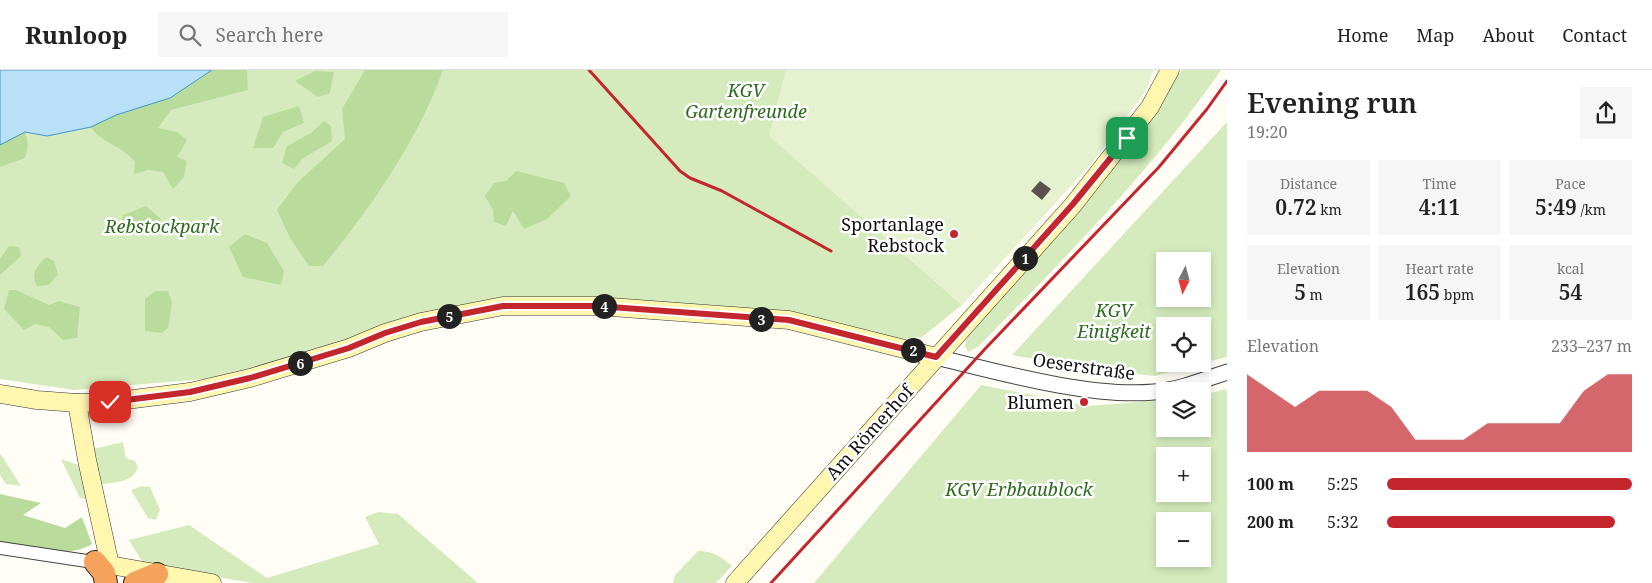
<!DOCTYPE html>
<html lang="en">
<head>
<meta charset="utf-8">
<style>
  body { margin:0; font-family:"Noto Serif",serif; background:#f6f6f6; color:#222; height:100vh; display:flex; flex-direction:column; font-size:19px; white-space:nowrap }
  * { box-sizing:border-box; margin:0 }
  p { font-size:16px; color:#767676 }
  .icon { flex:none; width:28px; height:28px; fill:none; stroke:currentColor; stroke-width:2; stroke-linecap:round; stroke-linejoin:round }
  .map { position:relative; flex:1; overflow:hidden }
  .side { display:flex; flex-direction:column; background:#fff; width:425px }
  .side>* { flex:none }
  .needle { width:32px; rotate:186deg }
  .fabs { position:absolute; left:1156px; top:182px; display:grid; gap:10px }
  .fabs a { display:grid; place-items:center; width:55px; height:55px; border-radius:0px; background:#fff; box-shadow:0 2px 8px #0003; font-size:25px }
  .pin { position:absolute; display:grid; place-items:center; width:42px; height:42px; color:#fff; margin:-21px; border-radius:10px; box-shadow:0 2px 8px #0006 }
  .km { position:absolute; width:25px; height:25px; margin:-12px; border-radius:50%; background:#222; color:#fff; font-size:14px; line-height:25px; text-align:center }
  .round { display:grid; place-items:center; flex:none; width:52px; height:52px; border-radius:0px; background:#f6f6f6 }
  .overview { display:flex; align-items:center; justify-content:space-between; height:85px; padding:0 20px }
  h1 { font-size:28px; font-weight:600; line-height:38px }
  .metrics { display:grid; grid-template-columns:repeat(3,1fr); gap:8px; height:85px; padding:5px 20px }
  .metrics div { display:grid; align-content:center; border-radius:0px; background:#f6f6f6; text-align:center }
  .metrics b { font-size:21px; font-weight:600 }
  .metrics small { font-size:14px; font-weight:400 }
  .metrics p { font-size:14px }
  .chart { height:140px; padding:10px 20px }
  .chart p { display:flex; justify-content:space-between }
  .chart svg { width:100%; height:90px; margin-top:5px; fill:#c4262e; opacity:.7 }
  ul { padding:0 20px; list-style:none; font-size:16px }
  li { display:grid; grid-template-columns:80px 60px 1fr; align-items:center; height:38px }
  li i { height:12px; border-radius:6px; background:#c4262e }
  header { display:flex; align-items:center; gap:30px; box-sizing:border-box; height:70px; padding:0 25px; background:#fff; border-bottom:1px solid #e0e0e0 }
  header strong { font-size:24px }
  nav { display:flex; gap:28px; margin-inline-start:auto; font-size:18px }
  .search { width:350px; height:45px; background:#f6f6f6; display:flex; align-items:center; gap:12px; box-sizing:border-box; padding:0 18px; border-radius:0px; color:#767676; font-size:19px }
  main { display:flex; flex:1; min-height:0 }
  .map>svg:first-child { display:block }
  .green { fill:#d5ebbd; fill-rule:evenodd }
  .forest { fill:#b9dc9c }
  .pitch { fill:#e6f2cf }
  .water { fill:#b9e0f7; stroke:#3f96cf }
  .building { fill:#5a524d }
  .lines { fill:none; stroke-linecap:round; stroke-linejoin:round }
  .minor-casing { stroke:#444; stroke-width:14 }
  .tertiary-casing { stroke:#444; stroke-width:17 }
  .secondary-casing { stroke:#333; stroke-width:19 }
  .motorway-casing { stroke:#222; stroke-width:24 }
  .minor { stroke:#fff; stroke-width:12 }
  .tertiary { stroke:#fff; stroke-width:15 }
  .secondary { stroke:#fff6b0; stroke-width:18 }
  .motorway { stroke:#f5a25d; stroke-width:22 }
  .rail { stroke:#c4262e; stroke-width:3 }
  .route-casing { stroke:#fff; stroke-width:10 }
  .route { stroke:#c4262e; stroke-width:6 }
  .poi-dot { fill:#c4262e; stroke:#fff; stroke-width:2 }
  .labels { text-anchor:middle; dominant-baseline:central; stroke-width:5; stroke-linejoin:round; paint-order:stroke }
  .park-label { font-size:18px; font-style:italic; fill:#2f6b1f; stroke:#fff }
  .poi-label { font-size:18px; fill:#111; stroke:#fff; text-anchor:end }
  .street-label { font-size:18px; fill:#111; stroke:#fff }
</style>
</head>
<body>
<header>
<strong>Runloop</strong>
<div class="search"><svg class="icon" aria-label="search" viewBox="0 0 24 24"><circle cx="10" cy="10" r="6"/><path d="M15 15l6 6"/></svg>Search here</div>
<nav><a>Home</a><a>Map</a><a>About</a><a>Contact</a></nav>
</header>
<main>
<div class="map">
<svg width="1227" height="513" viewBox="0 0 1227 513">
  <rect width="100%" height="100%" fill="#fffdf5"/>
  <g class="green">
    <path d="M0,0H786L770,66L962,235L922,267L893,270L788,245L505,229L250,305L74,320L0,309Z"/>
    <path d="M1182,0H1221C1152,101 1063,190 978,277L968,282L965,276L967,267Z"/>
    <path d="M1227,52V287L1203,293L1202,256H1165V294H1201L1155,306L1090,299L1012,285ZM1202,191V229H1165V191Z"/>
    <path d="M981,315L1089,336L1165,330V359H1202L1203,325L1227,319V513H814ZM1165,386H1202V424H1165ZM1165,451H1202V489H1165Z"/>
    <path d="M123,372L126,388L135,391L138,397C134,413 113,412 99,415L93,379Z"/>
    <path d="M0,383L21,416L6,414L0,405Z"/>
    <path d="M61,389L84,397L91,430L80,428Z"/>
    <path d="M142,416L150,417L160,440L156,450L148,448L131,420Z"/>
    <path d="M378,442L398,444L478,513H253L144,495L129,470L189,455L267,508L379,474L365,447Z"/>
    <path d="M698,481C713,481 721,487 732,496L716,513H673L675,505Z"/>
  </g>
  <g class="forest">
    <path d="M212,0H247L248,20L171,40L158,58L177,62L187,70L177,87L187,91L184,107L173,119L163,102L148,100L134,104L135,92C123,76 98,71 91,57L116,45L170,28Z"/>
    <path d="M365,0H443C418,70 370,139 323,196H309L290,168L277,140L297,113L345,69L342,39Z"/>
    <path d="M315,1L334,2L330,23L318,27L295,11Z"/>
    <path d="M299,36L304,53L283,62L273,78H253L263,47Z"/>
    <path d="M324,51L331,56L332,71L302,89L294,99L282,93L287,76L311,63Z"/>
    <path d="M25,62L28,75L25,88L0,97V75Z"/>
    <path d="M516,101L564,113L571,126L547,149L524,159L513,141L506,156L494,152L493,140L485,126L494,113L506,111Z"/>
    <path d="M146,136L161,149L153,163L121,156L123,145Z"/>
    <path d="M245,164L267,173L284,201L281,215L243,207L229,177Z"/>
    <path d="M9,176L19,177L21,186L0,205V189Z"/>
    <path d="M46,187L54,191L58,204L49,215L37,216C30,203 37,197 46,187Z"/>
    <path d="M9,220H16L49,235L59,231L80,237L77,268L63,270L49,257L35,254L24,260L4,239Z"/>
    <path d="M155,221H168L172,233L168,258L162,263L145,261V229Z"/>
    <path d="M0,424L41,433L23,445L65,458L82,447L92,474C66,490 28,477 0,472Z"/>
  </g>
  <path class="pitch" d="M786,0H1154L1145,22L1093,92L962,235L769,66Z"/>
  <path class="water" d="M0,0H212L170,28L116,45L91,57L47,66L25,62L0,75Z"/>
  <path class="building" d="M1040,111L1051,119L1042,130L1031,121Z"/>
  <g class="lines">
    <defs>
      <path id="minor" d="M0,478L100,493"/>
      <path id="tertiary" d="M936,287C998,302 1090,328 1154,322C1179,320 1203,310 1227,302"/>
      <g id="secondary">
        <path d="M0,324L37,330L77,333L110,332L190,322L250,308L349,278L385,263L421,252L503,236H597L789,250L936,287"/>
        <path d="M77,333L87,390L110,495"/>
        <path d="M110,495L212,513"/>
        <path d="M735,513L1073,135L1150,37L1170,0"/>
      </g>
      <g id="motorway">
        <path d="M95,492L104,503L106,513"/>
        <path d="M135,513L157,504"/>
      </g>
    </defs>
    <use href="#minor" class="minor-casing"/>
    <use href="#tertiary" class="tertiary-casing"/>
    <use href="#secondary" class="secondary-casing"/>
    <use href="#motorway" class="motorway-casing"/>
    <use href="#minor" class="minor"/>
    <use href="#tertiary" class="tertiary"/>
    <use href="#secondary" class="secondary"/>
    <use href="#motorway" class="motorway"/>
    <g class="rail">
      <path d="M589,0L680,101L690,108L722,121L831,181"/>
      <path d="M771,513L984,280L1159,97L1207,39L1227,11"/>
    </g>
  </g>
  <g class="lines">
    <defs>
      <path id="route" d="M110,332L190,322L250,308L349,278L385,263L421,252L503,236H597L789,250L936,287L1073,134L1127,68"/>
    </defs>
    <use href="#route" class="route-casing"/>
    <use href="#route" class="route"/>
  </g>
  <g class="poi-dot">
    <circle cx="954" cy="164" r="5"/>
    <circle cx="1084" cy="332" r="5"/>
  </g>
  <g class="labels">
    <g class="park-label">
      <text x="746" y="20">KGV<tspan x="746" dy="21">Gartenfreunde</tspan></text>
      <text x="162" y="156">Rebstockpark</text>
      <text x="1114" y="240">KGV<tspan x="1114" dy="21">Einigkeit</tspan></text>
      <text x="1019" y="419">KGV Erbbaublock</text>
    </g>
    <g class="poi-label">
      <text x="944" y="154">Sportanlage<tspan x="944" dy="21">Rebstock</tspan></text>
      <text x="1074" y="332">Blumen</text>
    </g>
    <g class="street-label">
      <text transform="translate(1084 296) rotate(8)">Oeserstraße</text>
      <text transform="translate(869 362) rotate(-48)">Am Römerhof</text>
    </g>
  </g>
</svg>
<div class="fabs">
<a><svg class="needle" viewBox="-14 -14 28 28"><path d="M0-13l5 13h-10z" fill="#e53935"/><path d="M0 13l5-13h-10z" fill="#767676"/></svg></a>
<a><svg class="icon" aria-label="locate" viewBox="0 0 24 24"><circle cx="12" cy="12" r="6"/><path d="M12 2v4M12 18v4M2 12h4M18 12h4"/></svg></a>
<a><svg class="icon" aria-label="layers" viewBox="0 0 24 24"><path d="M12 4l9 5-9 5-9-5zM3 14l9 5 9-5"/></svg></a>
<a>+</a>
<a>−</a>
</div>
<div class="pin" style="left:1127px;top:68px;background:#1e9e55"><svg class="icon" aria-label="arrive" viewBox="0 0 24 24"><path d="M6 21V4h12l-3 4 3 4H6"/></svg></div>
<div class="pin" style="left:110px;top:332px;background:#d93025"><svg class="icon" aria-label="check" viewBox="0 0 24 24"><path d="M5 12l5 5 9-10"/></svg></div>
<b class="km" style="left:1025px;top:188px">1</b>
<b class="km" style="left:913px;top:280px">2</b>
<b class="km" style="left:761px;top:249px">3</b>
<b class="km" style="left:604px;top:236px">4</b>
<b class="km" style="left:449px;top:246px">5</b>
<b class="km" style="left:300px;top:293px">6</b>
</div>
<section class="side">
<div class="overview"><div><h1>Evening run</h1><p>19:20</p></div><a class="round"><svg class="icon" aria-label="share" viewBox="0 0 24 24"><path d="M12 15V3M7 8l5-5 5 5M5 13v7h14v-7"/></svg></a></div>
<div class="metrics">
<div><p>Distance</p><b>0.72<small> km</small></b></div>
<div><p>Time</p><b>4:11</b></div>
<div><p>Pace</p><b>5:49<small> /km</small></b></div>
</div>
<div class="metrics">
<div><p>Elevation</p><b>5<small> m</small></b></div>
<div><p>Heart rate</p><b>165<small> bpm</small></b></div>
<div><p>kcal</p><b>54</b></div>
</div>
<div class="chart"><p><span>Elevation</span>233–237 m</p>
<svg viewBox="0 0 160 44" preserveAspectRatio="none"><path d="M0 44V6L10 14L20 22L30 14L40 14L50 14L60 22L70 38L80 38L90 38L100 30L110 30L120 30L130 30L140 14L150 6L160 6V44z"/></svg>
</div>
<ul>
<li><b>100 m</b>5:25<i style="width:100%"></i></li>
<li><b>200 m</b>5:32<i style="width:93%"></i></li>
</ul>
</section>
</main>
</body>
</html>
